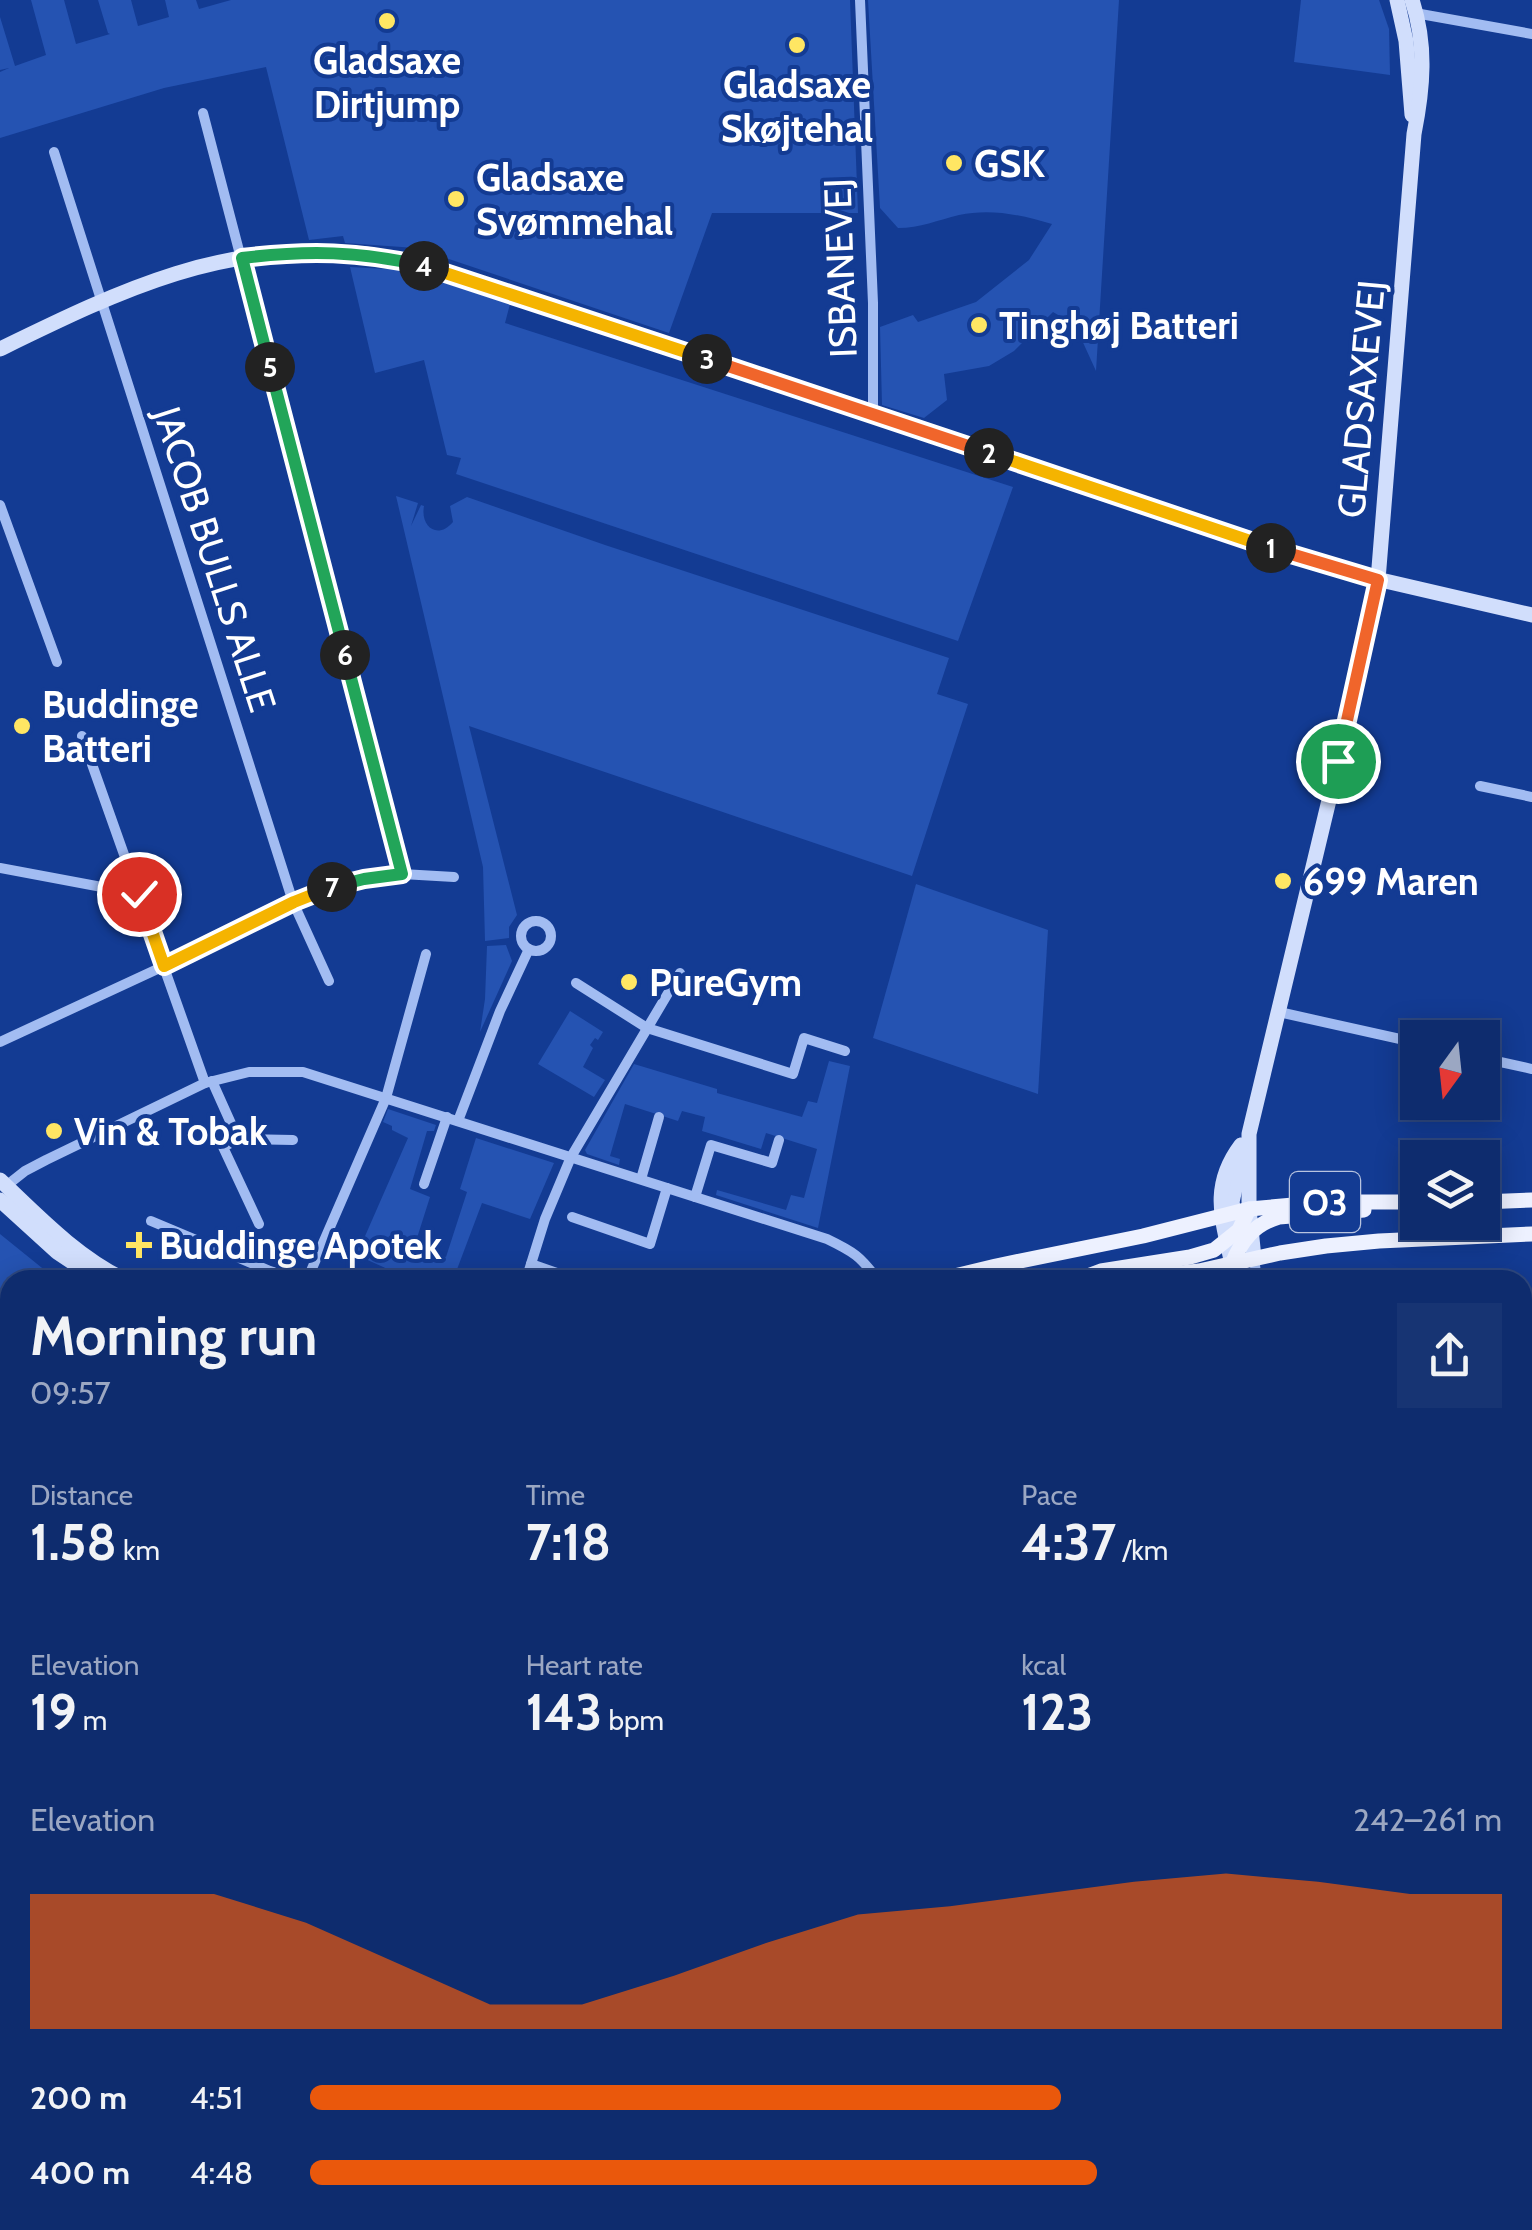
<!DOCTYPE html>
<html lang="en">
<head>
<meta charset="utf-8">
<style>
  body { margin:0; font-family:Cabin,sans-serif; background:#173473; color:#f1f3f6; height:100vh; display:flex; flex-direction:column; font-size:38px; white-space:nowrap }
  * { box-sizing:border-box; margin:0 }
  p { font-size:32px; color:#9ba7c2 }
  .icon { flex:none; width:55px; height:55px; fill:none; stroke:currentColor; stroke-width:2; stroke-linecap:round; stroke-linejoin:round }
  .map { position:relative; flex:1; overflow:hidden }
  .side { position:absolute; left:0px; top:1270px; width:1532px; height:960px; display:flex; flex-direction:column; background:#0e2c6e; border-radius:30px 30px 0 0; box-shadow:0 5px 25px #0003,0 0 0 2px #2e4881 }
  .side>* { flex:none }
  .needle { width:65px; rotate:195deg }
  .fabs { position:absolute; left:1400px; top:1020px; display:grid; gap:20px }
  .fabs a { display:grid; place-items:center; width:100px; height:100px; border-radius:0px; background:#0e2c6e; box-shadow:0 5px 25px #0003,0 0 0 2px #2e4881; font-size:50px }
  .pin { position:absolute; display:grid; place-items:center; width:85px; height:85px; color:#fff; margin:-42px; border:5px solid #fff; border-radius:50%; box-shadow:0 2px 10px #0007 }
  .km { position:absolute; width:50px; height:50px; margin:-25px; border-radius:50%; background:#222; color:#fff; font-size:28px; line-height:50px; text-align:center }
  .round { display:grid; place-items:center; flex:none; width:105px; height:105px; border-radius:0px; background:#173473 }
  .summary { display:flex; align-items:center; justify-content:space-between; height:170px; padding:0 30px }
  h1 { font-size:55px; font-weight:800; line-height:75px }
  .stats { display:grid; grid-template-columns:repeat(3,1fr); gap:15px; height:170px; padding:10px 30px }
  .stats div { display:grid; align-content:center }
  .stats b { font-size:50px; font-weight:800 }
  .stats small { font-size:28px; font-weight:400 }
  .stats p { font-size:28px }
  .chart { height:280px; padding:20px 30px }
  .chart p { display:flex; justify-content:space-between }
  .chart svg { width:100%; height:180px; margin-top:10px; fill:#ea580c; opacity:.7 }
  ul { padding:0 30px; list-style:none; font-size:32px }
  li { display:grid; grid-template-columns:160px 120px 1fr; align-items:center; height:75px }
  li i { height:25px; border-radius:12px; background:#ea580c }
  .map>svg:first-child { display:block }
  .green { fill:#2553b2 }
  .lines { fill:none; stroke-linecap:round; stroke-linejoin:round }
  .street { stroke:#a2bcf2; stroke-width:10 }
  .secondary { stroke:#d1defc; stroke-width:15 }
  .primary { stroke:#edf1ff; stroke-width:15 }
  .tram { stroke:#fff; stroke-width:2.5 }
  .split-1-casing { stroke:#fff; stroke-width:20 }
  .split-2-casing { stroke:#fff; stroke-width:20 }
  .split-3-casing { stroke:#fff; stroke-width:20 }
  .split-4-casing { stroke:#fff; stroke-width:20 }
  .split-5-casing { stroke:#fff; stroke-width:20 }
  .split-6-casing { stroke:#fff; stroke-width:20 }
  .split-7-casing { stroke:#fff; stroke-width:20 }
  .split-8-casing { stroke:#fff; stroke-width:20 }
  .split-1 { stroke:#f0652b; stroke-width:12 }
  .split-2 { stroke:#f5b400; stroke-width:12 }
  .split-3 { stroke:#f0652b; stroke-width:12 }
  .split-4 { stroke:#f5b400; stroke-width:12 }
  .split-5 { stroke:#22a559; stroke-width:12 }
  .split-6 { stroke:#22a559; stroke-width:12 }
  .split-7 { stroke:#22a559; stroke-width:12 }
  .split-8 { stroke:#f5b400; stroke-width:12 }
  .poi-dot { fill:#ffe663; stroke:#133b93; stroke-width:4 }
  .labels { text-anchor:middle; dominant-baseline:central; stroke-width:8; stroke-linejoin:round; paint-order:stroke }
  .shield { fill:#133b93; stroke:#b8c4df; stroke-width:2.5 }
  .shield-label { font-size:35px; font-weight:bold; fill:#fff }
  .poi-label { font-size:38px; font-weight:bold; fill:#fff; stroke:#133b93; text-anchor:start }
  .street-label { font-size:38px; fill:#fff; stroke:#133b93 }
</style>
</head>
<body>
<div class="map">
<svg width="1532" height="2230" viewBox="0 0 1532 2230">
  <rect width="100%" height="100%" fill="#133b93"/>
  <g class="green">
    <path d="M31,0H64L76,44L110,34L108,33L98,0H131L138,26L169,17L165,0H196L199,9L231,0H850L858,213H712L669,333L416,248L345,243L343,236L309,240L266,67L164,88L0,138V72L9,68L0,70V17L15,66L46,55Z"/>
    <path d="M868,0H1119L1096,371L1075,325L1053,312L1014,351L989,366L944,374L947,400L924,418L882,405L880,327L913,315L918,322L976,302L1029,260L1052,224C1022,215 991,208 959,215C938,220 920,228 898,228L880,208Z"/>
    <path d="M1301,0H1379L1389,29L1390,75L1294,62Z"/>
    <path d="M350,267L404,270L510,304L505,323L1013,487L958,641L456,474L461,458L447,455L424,360L375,373Z"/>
    <path d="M396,496L418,503L411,526L421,505L424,506C420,527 438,540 453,522L450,506L467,497L605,545L949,658L937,694L968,704L912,876L469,726L517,915L509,927V938L485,941L483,867Z"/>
    <path d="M916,884L1048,930L1038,1094L873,1038Z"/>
    <path d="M506,945L512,961L480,1032L485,999L487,946Z"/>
    <path d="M570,1011L603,1032L598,1040L595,1038L590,1045L593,1048L583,1067L605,1080L594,1097L538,1064Z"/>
    <path d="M829,1061L850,1066L818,1228L716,1195L717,1190L786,1210L791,1195L804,1198L817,1149L766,1133L761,1149L702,1131L705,1117L682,1111L678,1121L625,1104L610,1156L620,1159L619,1165L587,1154L585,1150L634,1064L717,1089V1093L802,1117L808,1101L817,1103Z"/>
    <path d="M388,1109L436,1125L434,1131H427L410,1189L430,1197L417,1238L419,1247L446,1257L467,1192L460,1189L476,1138L554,1163L530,1219L482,1203L453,1280H412L352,1253L357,1241L362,1243L408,1138L392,1130V1126L383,1122Z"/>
    <path d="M0,1234L57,1280H10V1346L0,1342Z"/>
  </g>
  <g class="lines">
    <g class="street">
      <path d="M860,0L873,303V414"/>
      <path d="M1415,13L1532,34"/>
      <path d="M203,113L402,874"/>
      <path d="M54,152L293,902L329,981"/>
      <path d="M0,505L57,662"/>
      <path d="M82,736L205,1083"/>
      <path d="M1480,786L1532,797"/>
      <path d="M0,868L139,894"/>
      <circle cx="536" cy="936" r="15"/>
      <path d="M576,983L647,1028L793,1074L804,1038L845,1051"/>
      <path d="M1279,1012L1418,1043"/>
      <path d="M0,1042L164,966L293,902L337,885L402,874L454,877"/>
      <path d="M1482,1058L1532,1069"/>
      <path d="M212,1081L238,1139L293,1140"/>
      <path d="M458,1121L500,1011L529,949"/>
      <path d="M238,1139L223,1147L259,1224"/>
      <path d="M641,1179L659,1117"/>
      <path d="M424,1184L447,1117"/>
      <path d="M6,1186L25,1171L46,1160L205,1083L249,1072H303L827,1239C854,1252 860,1256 878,1280"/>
      <path d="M695,1197L711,1145L772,1163L779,1140"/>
      <path d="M572,1217L650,1244L667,1188"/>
      <path d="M151,1221L270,1271L300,1280"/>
      <path d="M1254,1258L1257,1280"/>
      <path d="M531,1264L577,1280"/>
      <path d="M1232,1264L1238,1280"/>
      <path d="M307,1280L386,1098L426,954"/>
      <path d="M526,1280L545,1219L571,1157L680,973"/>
      <path d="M651,1280L653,1273"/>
      <path d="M1522,1367L1532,1366"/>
      <path d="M0,1624L10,1630"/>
      <path d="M0,1813L10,1817"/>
      <path d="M1522,1855L1532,1857"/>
      <path d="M0,1948L10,1953"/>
      <path d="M1522,2021L1532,2022"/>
      <path d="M873,2221V2220"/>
      <path d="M682,2230L685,2220"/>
    </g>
    <g class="secondary">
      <path d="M1397,0L1406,41L1412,115"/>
      <path d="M0,349C121,290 225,239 365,254C388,257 410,263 433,268L1281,551L1355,574L1532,615"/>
      <path d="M0,1180C39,1217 77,1257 125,1280"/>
      <path d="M0,1200L57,1252L99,1280"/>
      <path d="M1236,1222L1232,1202L1242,1157"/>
      <path d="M1254,1258L1249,1209V1134L1359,675L1378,580L1414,134C1423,89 1427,45 1412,0"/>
      <path d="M1232,1264C1222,1219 1210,1186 1241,1145"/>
      <path d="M1522,2208L1532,2209"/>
      <path d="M824,2220L850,2230"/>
      <path d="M1222,2220L1230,2230"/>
      <path d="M1032,2230L1093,2220"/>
    </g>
    <g class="primary">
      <path d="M1482,1202L1532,1200"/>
      <path d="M1232,1264C1241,1241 1254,1224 1279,1217L1364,1210"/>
      <path d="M938,1280L996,1266L1143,1236L1249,1209L1327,1202H1418"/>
      <path d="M1077,1280L1101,1271L1190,1257L1214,1250L1239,1230L1249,1209"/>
      <path d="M1119,1280L1199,1271L1280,1253L1326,1246L1379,1241L1532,1234"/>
      <path d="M91,2230L96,2220"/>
      <path d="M129,2230L134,2220"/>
    </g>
    <g class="tram">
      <path d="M0,2051L10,2057"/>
      <path d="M300,2220L321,2230"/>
      <path d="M344,2220L364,2230"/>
    </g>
  </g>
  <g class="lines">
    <defs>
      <path id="split-1" d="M1271,548L1378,580L1338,761"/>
      <path id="split-2" d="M989,453L1271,548"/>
      <path id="split-3" d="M707,359L989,453"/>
      <path id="split-4" d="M424,266L707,359"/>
      <path id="split-5" d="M270,367L242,258C308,250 359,251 424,266"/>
      <path id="split-6" d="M270,367L345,655"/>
      <path id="split-7" d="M332,887L364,879L402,874L345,655"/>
      <path id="split-8" d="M139,894L164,966L294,902L332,887"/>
    </defs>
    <use href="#split-1" class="split-1-casing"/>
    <use href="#split-2" class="split-2-casing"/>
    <use href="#split-3" class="split-3-casing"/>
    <use href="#split-4" class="split-4-casing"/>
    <use href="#split-5" class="split-5-casing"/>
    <use href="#split-6" class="split-6-casing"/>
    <use href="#split-7" class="split-7-casing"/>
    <use href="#split-8" class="split-8-casing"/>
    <use href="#split-1" class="split-1"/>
    <use href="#split-2" class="split-2"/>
    <use href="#split-3" class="split-3"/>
    <use href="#split-4" class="split-4"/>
    <use href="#split-5" class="split-5"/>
    <use href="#split-6" class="split-6"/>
    <use href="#split-7" class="split-7"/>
    <use href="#split-8" class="split-8"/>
  </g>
  <g class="poi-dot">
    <circle cx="387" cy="21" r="10"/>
    <circle cx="797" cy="45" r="10"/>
    <circle cx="954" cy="163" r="10"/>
    <circle cx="456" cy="199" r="10"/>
    <circle cx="979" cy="325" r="10"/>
    <circle cx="22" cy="726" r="10"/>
    <circle cx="1283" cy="881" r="10"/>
    <circle cx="629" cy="982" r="10"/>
    <circle cx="54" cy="1131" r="10"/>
    <path d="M134 1230h10v10h10v10h-10v10h-10v-10h-10v-10h10z"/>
  </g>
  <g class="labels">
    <rect class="shield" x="1290" y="1172" width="70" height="60" rx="8"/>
    <g class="shield-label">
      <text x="1325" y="1202">O3</text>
    </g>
    <g class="poi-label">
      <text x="387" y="60" text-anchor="middle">Gladsaxe<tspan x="387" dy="44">Dirtjump</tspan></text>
      <text x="797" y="84" text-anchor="middle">Gladsaxe<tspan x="797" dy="44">Skøjtehal</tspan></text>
      <text x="974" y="163">GSK</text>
      <text x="476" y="177">Gladsaxe<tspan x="476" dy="44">Svømmehal</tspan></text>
      <text x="999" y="325">Tinghøj Batteri</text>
      <text x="42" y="704">Buddinge<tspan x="42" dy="44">Batteri</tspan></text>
      <text x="1303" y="881">699 Maren</text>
      <text x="649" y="982">PureGym</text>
      <text x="74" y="1131">Vin &amp; Tobak</text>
      <text x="159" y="1245">Buddinge Apotek</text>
    </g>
    <g class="street-label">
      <text transform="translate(840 268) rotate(-92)">ISBANEVEJ</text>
      <text transform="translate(1361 399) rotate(-85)">GLADSAXEVEJ</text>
      <text transform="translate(215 559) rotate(72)">JACOB BULLS ALLE</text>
    </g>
  </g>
</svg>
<div class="fabs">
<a><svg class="needle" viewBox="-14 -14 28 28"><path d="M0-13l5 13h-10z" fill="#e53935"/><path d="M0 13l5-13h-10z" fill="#9ba7c2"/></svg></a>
<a><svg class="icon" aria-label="layers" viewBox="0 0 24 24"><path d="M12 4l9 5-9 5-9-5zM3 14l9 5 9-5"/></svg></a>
</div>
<div class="pin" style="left:1338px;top:761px;background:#1e9e55"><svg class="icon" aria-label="arrive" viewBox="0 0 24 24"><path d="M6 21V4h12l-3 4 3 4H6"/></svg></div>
<div class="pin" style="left:139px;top:894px;background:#d93025"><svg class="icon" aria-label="check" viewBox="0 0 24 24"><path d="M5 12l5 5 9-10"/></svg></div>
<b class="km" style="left:1271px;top:548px">1</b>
<b class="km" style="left:989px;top:453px">2</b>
<b class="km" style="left:707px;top:359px">3</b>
<b class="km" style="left:424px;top:266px">4</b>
<b class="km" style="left:270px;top:367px">5</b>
<b class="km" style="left:345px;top:655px">6</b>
<b class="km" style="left:332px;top:887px">7</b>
<section class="side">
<div class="summary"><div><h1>Morning run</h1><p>09:57</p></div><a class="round"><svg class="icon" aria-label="share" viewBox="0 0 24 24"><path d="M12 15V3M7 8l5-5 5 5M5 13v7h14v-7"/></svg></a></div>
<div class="stats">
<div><p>Distance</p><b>1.58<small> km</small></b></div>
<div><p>Time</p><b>7:18</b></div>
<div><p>Pace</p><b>4:37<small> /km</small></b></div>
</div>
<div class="stats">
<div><p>Elevation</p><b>19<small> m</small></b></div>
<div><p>Heart rate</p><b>143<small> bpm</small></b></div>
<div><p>kcal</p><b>123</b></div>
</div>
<div class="chart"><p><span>Elevation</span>242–261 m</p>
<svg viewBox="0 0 160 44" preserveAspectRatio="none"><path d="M0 44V11L10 11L20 11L30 18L40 28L50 38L60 38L70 31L80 23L90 16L100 14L110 11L120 8L130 6L140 8L150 11L160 11V44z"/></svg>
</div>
<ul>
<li><b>200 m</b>4:51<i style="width:63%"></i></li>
<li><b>400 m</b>4:48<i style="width:66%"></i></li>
</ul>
</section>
</div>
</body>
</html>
